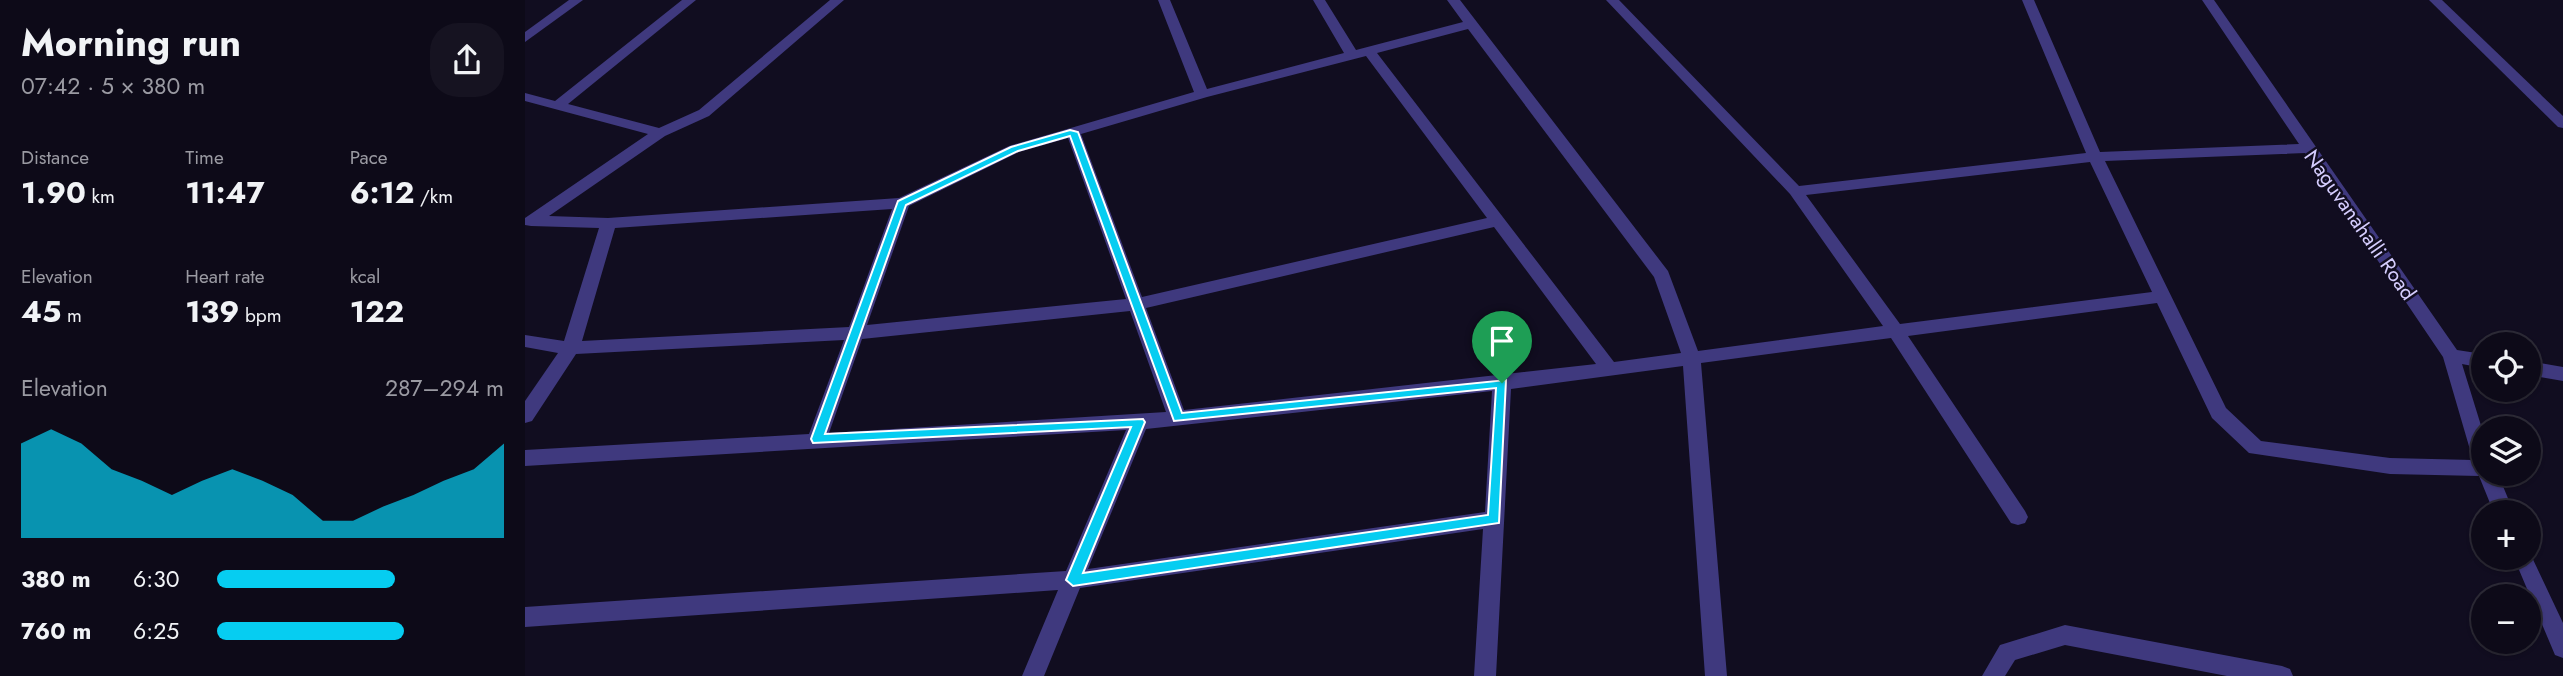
<!DOCTYPE html>
<html lang="en">
<head>
<meta charset="utf-8">
<style>
  body { margin:0; font-family:Jost,sans-serif; background:#161321; color:#f1f3f6; height:100vh; display:flex; flex-direction:column; font-size:26px; white-space:nowrap }
  * { box-sizing:border-box; margin:0 }
  p { font-size:23px; color:#9a9aa2 }
  .icon { flex:none; width:38px; height:38px; fill:none; stroke:currentColor; stroke-width:2; stroke-linecap:round; stroke-linejoin:round }
  .map { position:relative; flex:1; overflow:hidden }
  .side { display:flex; flex-direction:column; background:#0d0a18; width:525px }
  .side>* { flex:none }
  .tools { position:absolute; left:1946px; top:332px; display:grid; gap:14px }
  .tools a { display:grid; place-items:center; width:70px; height:70px; border-radius:50%; background:#0d0a18; box-shadow:0 2px 5px #0004,0 0 0 2px #2d2b37; font-size:35px }
  .pin { position:absolute; display:grid; place-items:center; width:60px; height:60px; color:#fff; margin:-72px -30px; border-radius:50% 50% 50% 0; rotate:-45deg; box-shadow:0 0 7px #0007 }
  .pin .icon { rotate:45deg }
  .round { display:grid; place-items:center; flex:none; width:74px; height:74px; border-radius:28px; background:#161321 }
  .headline { display:flex; align-items:center; justify-content:space-between; height:119px; padding:0 21px }
  h1 { font-size:38px; font-weight:700; line-height:52px }
  .figures { display:grid; grid-template-columns:repeat(3,1fr); gap:10px; height:119px; padding:7px 21px }
  .figures div { display:grid; align-content:center }
  .figures b { font-size:30px; font-weight:700 }
  .figures small { font-size:19px; font-weight:400 }
  .figures p { font-size:19px }
  .chart { height:196px; padding:14px 21px }
  .chart p { display:flex; justify-content:space-between }
  .chart svg { width:100%; height:126px; margin-top:7px; fill:#06cdf1; opacity:.7 }
  ul { padding:0 21px; list-style:none; font-size:23px }
  li { display:grid; grid-template-columns:112px 84px 1fr; align-items:center; height:52px }
  li i { height:18px; border-radius:9px; background:#06cdf1 }
  main { display:flex; flex:1; min-height:0 }
  .map>svg:first-child { display:block }
  .lines { fill:none; stroke-linecap:round; stroke-linejoin:round }
  .minor { fill:#3f397e; fill-rule:evenodd }
  .route { fill:#06cdf1; stroke:#fff; stroke-width:2; fill-rule:evenodd }
  .labels { text-anchor:middle; dominant-baseline:central; stroke-width:5; stroke-linejoin:round; paint-order:stroke }
  .street-label { font-size:21px; fill:#d5cdfe; stroke:#110d20 }
</style>
</head>
<body>
<main>
<section class="side">
<div class="headline"><div><h1>Morning run</h1><p>07:42 · 5 × 380 m</p></div><a class="round"><svg class="icon" aria-label="share" viewBox="0 0 24 24"><path d="M12 15V3M7 8l5-5 5 5M5 13v7h14v-7"/></svg></a></div>
<div class="figures">
<div><p>Distance</p><b>1.90<small> km</small></b></div>
<div><p>Time</p><b>11:47</b></div>
<div><p>Pace</p><b>6:12<small> /km</small></b></div>
</div>
<div class="figures">
<div><p>Elevation</p><b>45<small> m</small></b></div>
<div><p>Heart rate</p><b>139<small> bpm</small></b></div>
<div><p>kcal</p><b>122</b></div>
</div>
<div class="chart"><p><span>Elevation</span>287–294 m</p>
<svg viewBox="0 0 160 44" preserveAspectRatio="none"><path d="M0 44V11L10 6L20 11L30 20L40 24L50 29L60 24L70 20L80 24L90 29L100 38L110 38L120 33L130 29L140 24L150 20L160 11V44z"/></svg>
</div>
<ul>
<li><b>380 m</b>6:30<i style="width:62%"></i></li>
<li><b>760 m</b>6:25<i style="width:65%"></i></li>
</ul>
</section>
<div class="map">
<svg width="2038" height="676" viewBox="0 0 2038 676">
  <rect width="100%" height="100%" fill="#110d20"/>
  <g class="lines">
    <g class="minor">
      <path d="M44,0H58L0,42V32Z"/>
      <path d="M157,0H171L43,104L134,128L174,110L305,0H319L184,116L140,136L24,216L83,218L374,198L484,146L669,92L633,0H645L682,89L819,53L788,0H800L831,50L938,22L922,0H935L1143,271L1173,351L1358,326L1265,194L1081,0H1094L1274,186L1561,153L1497,0H1509L1575,152L1774,144L1677,0H1689L1932,350L1958,354V368L1937,364L1958,432V474H1973L1989,513H1969L1954,476L1865,474L1724,453L1687,418L1632,303L1383,336L1500,511L1503,517L1500,523L1493,525L1486,523L1366,338L1176,363L1202,676H1180L1158,366L986,389L971,676H949L958,529L555,588L519,676H497L533,590L0,627V607L541,571L601,430L0,466V450L284,434L319,340L51,354L7,421L0,423V401L33,353L0,347V335L39,341L74,228L6,226L0,225V218L123,134L0,101V93L30,101ZM943,29L1129,277L1156,353L1089,362L852,53ZM841,56L962,218L617,297L556,134L682,97ZM543,138L601,299L342,325L384,206L494,152ZM1780,153L1918,357L1948,460L1865,458L1736,441L1701,408L1580,161ZM1565,162L1627,292L1375,324L1281,195ZM367,209L324,327L57,341L90,228ZM969,227L1071,364L659,410L621,308ZM605,311L641,412L304,433L337,339ZM967,391L960,512L563,569L621,429Z"/>
      <path d="M1904,0H1917L2038,116V128L2033,127Z"/>
      <path d="M2004,361L2038,367V381L2004,375Z"/>
      <path d="M2004,551L2038,623V658L2030,655L1989,558H2004Z"/>
      <path d="M1540,625L1757,666L1765,669L1768,676H1702L1540,645L1490,660L1480,676H1457L1475,645Z"/>
    </g>
  </g>
  <path class="route" d="M545,130L553,132L657,413L981,380L974,523L548,586L541,580L606,427L288,443L286,439L373,201L486,147ZM545,136L649,421L971,388L963,515L558,573L620,422L618,419L300,434L381,205L493,151Z"/>
  <g class="labels">
    <g class="street-label">
      <text transform="translate(1835 225) rotate(55)">Naguvanahalli Road</text>
    </g>
  </g>
</svg>
<div class="tools">
<a><svg class="icon" aria-label="locate" viewBox="0 0 24 24"><circle cx="12" cy="12" r="6"/><path d="M12 2v4M12 18v4M2 12h4M18 12h4"/></svg></a>
<a><svg class="icon" aria-label="layers" viewBox="0 0 24 24"><path d="M12 4l9 5-9 5-9-5zM3 14l9 5 9-5"/></svg></a>
<a>+</a>
<a>−</a>
</div>
<div class="pin" style="left:977px;top:383px;background:#1e9e55"><svg class="icon" aria-label="arrive" viewBox="0 0 24 24"><path d="M6 21V4h12l-3 4 3 4H6"/></svg></div>
</div>
</main>
</body>
</html>
